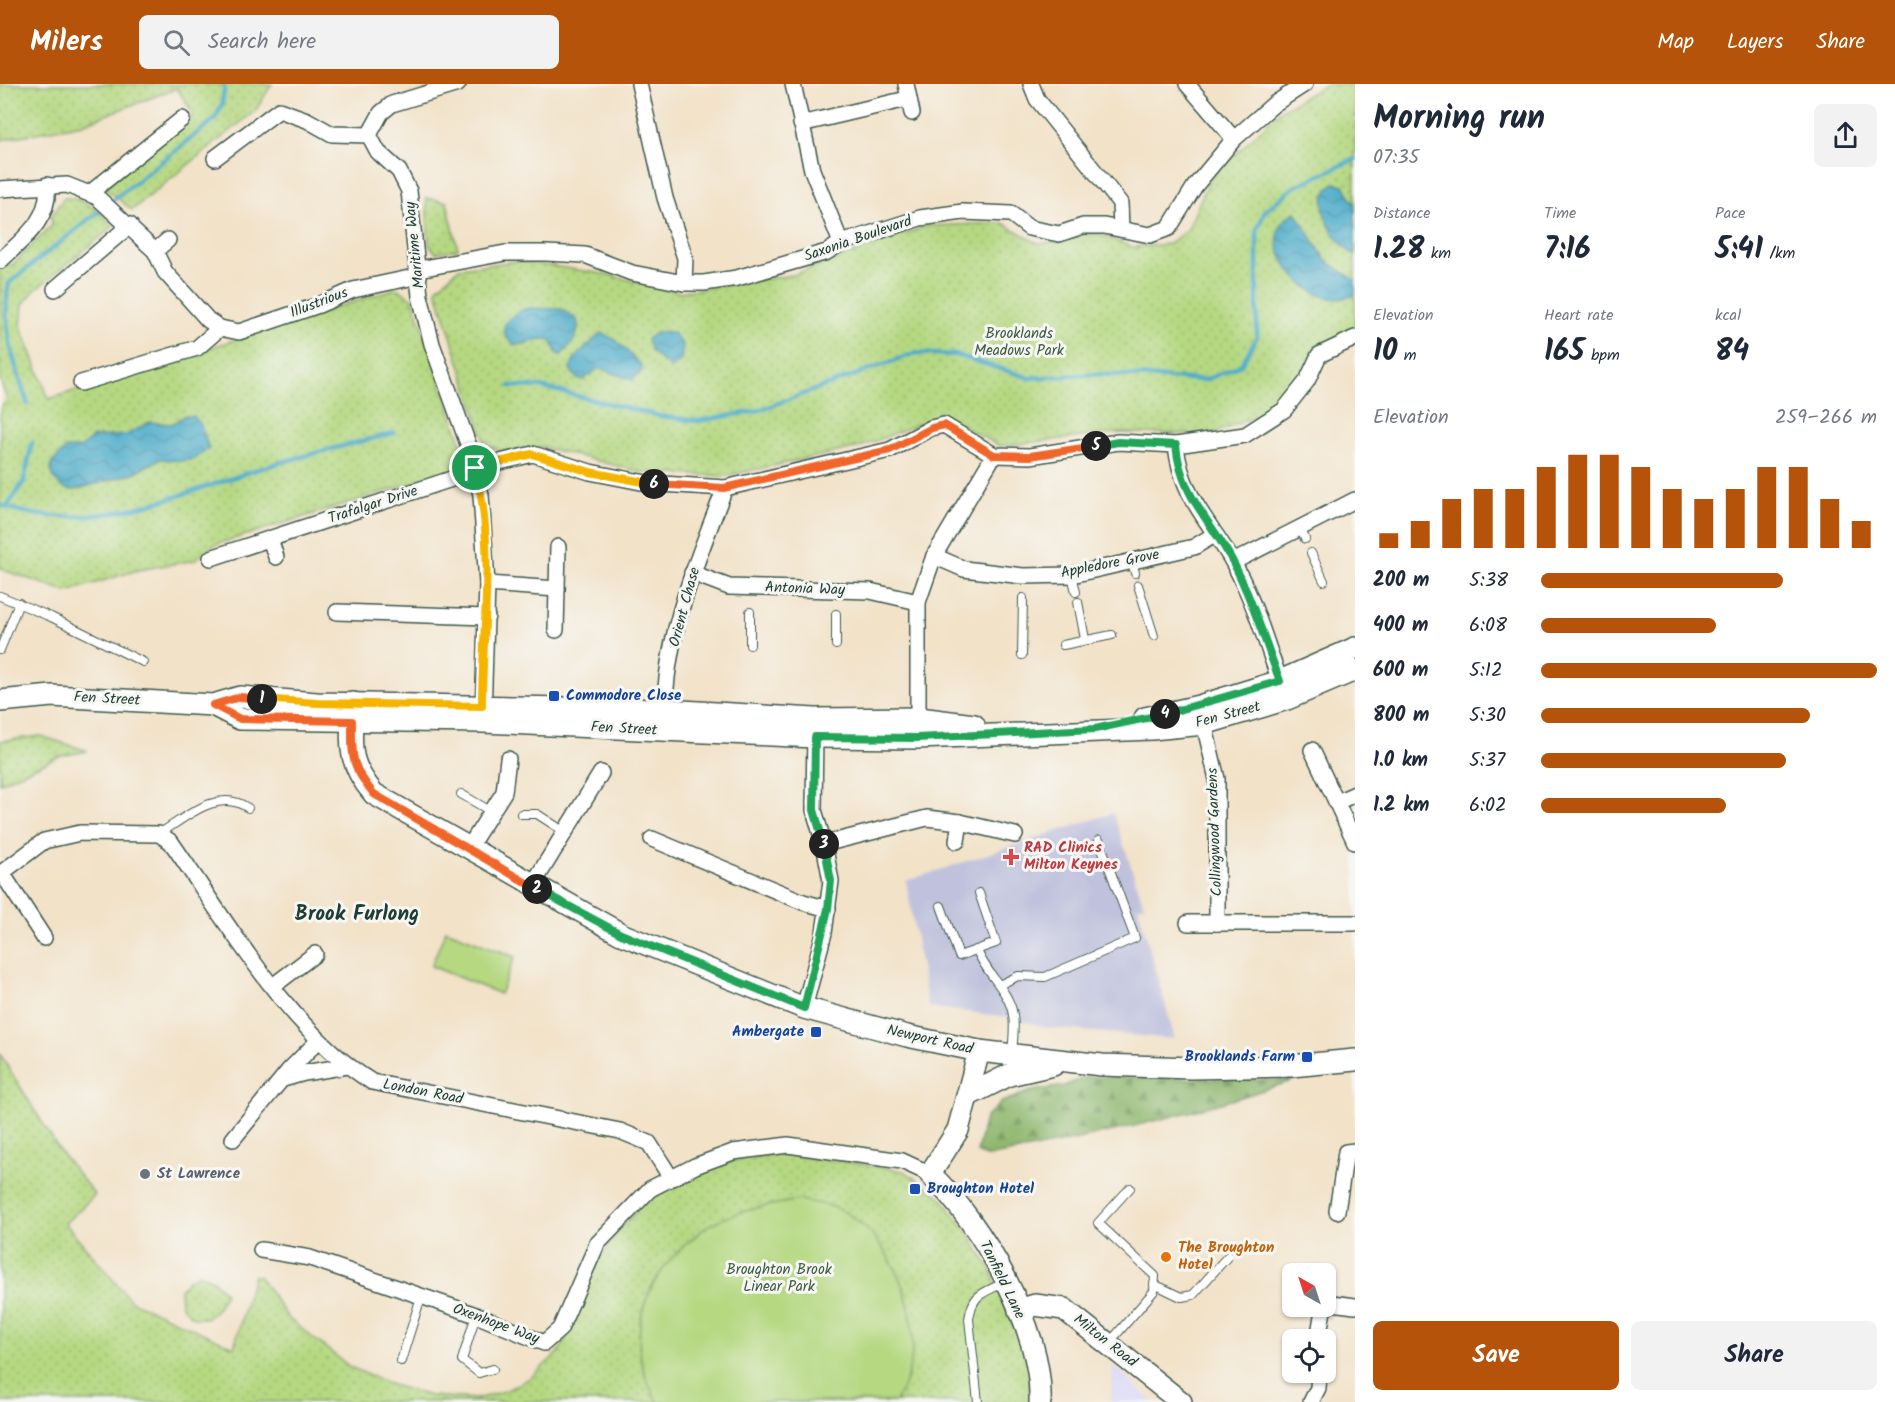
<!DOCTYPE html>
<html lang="en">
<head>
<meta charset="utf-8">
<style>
  body { margin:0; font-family:Kalam,sans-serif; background:#f2f2f3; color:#1f2937; height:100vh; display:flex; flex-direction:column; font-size:22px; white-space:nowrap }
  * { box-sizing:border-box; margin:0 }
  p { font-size:20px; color:#747a83 }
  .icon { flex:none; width:33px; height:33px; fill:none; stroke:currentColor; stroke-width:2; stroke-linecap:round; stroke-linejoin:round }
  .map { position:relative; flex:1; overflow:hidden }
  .side { display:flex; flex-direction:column; background:#fff; width:540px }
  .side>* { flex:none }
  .needle { width:39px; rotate:321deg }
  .tools { position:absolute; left:1282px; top:1179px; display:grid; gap:12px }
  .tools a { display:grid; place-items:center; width:54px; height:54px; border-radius:9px; background:#fff; box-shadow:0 2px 4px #0004; font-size:30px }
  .pin { position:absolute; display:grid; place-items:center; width:51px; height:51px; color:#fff; margin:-26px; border:3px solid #fff; border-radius:50%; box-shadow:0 2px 6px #0007 }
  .km { position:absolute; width:30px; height:30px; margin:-15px; border-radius:50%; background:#222; color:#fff; font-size:16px; line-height:30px; text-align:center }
  .round { display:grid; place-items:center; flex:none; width:63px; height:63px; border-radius:9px; background:#f2f2f3 }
  .headline { display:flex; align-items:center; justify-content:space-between; height:102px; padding:0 18px }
  h1 { font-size:33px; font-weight:700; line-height:45px }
  .stats { display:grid; grid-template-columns:repeat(3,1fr); gap:9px; height:102px; padding:6px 18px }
  .stats div { display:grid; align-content:center }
  .stats b { font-size:30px; font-weight:700 }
  .stats small { font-size:16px; font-weight:400 }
  .stats p { font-size:16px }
  .chart { height:168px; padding:12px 18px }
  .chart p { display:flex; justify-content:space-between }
  .chart svg { width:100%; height:108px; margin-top:6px; stroke:#b45309; stroke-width:6 }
  .button { display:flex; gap:12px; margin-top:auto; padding:12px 18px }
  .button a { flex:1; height:69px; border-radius:9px; background:#b45309; color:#fff; font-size:24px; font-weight:700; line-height:69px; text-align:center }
  .button a+a { background:#f2f2f3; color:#1f2937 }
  ul { padding:0 18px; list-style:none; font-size:20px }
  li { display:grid; grid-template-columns:96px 72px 1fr; align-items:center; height:45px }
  li i { height:15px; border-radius:8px; background:#b45309 }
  header { display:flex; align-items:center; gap:36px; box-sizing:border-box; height:84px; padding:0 30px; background:#b45309; color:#fff }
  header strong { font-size:28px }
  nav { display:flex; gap:33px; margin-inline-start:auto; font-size:21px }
  .search { width:420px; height:54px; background:#f2f2f3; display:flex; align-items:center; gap:15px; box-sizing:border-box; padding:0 21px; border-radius:9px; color:#747a83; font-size:22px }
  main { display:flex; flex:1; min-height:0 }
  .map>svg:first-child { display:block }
  .built { fill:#d9d7f7 }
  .industrial { fill:#c0c2dd }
  .forest { fill:url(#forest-firs); stroke:#587a52; stroke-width:1.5 }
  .park { fill:url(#park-dots); stroke:#6a8a5a; stroke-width:1.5 }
  .pitch { fill:#b5d881; stroke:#6a8a5a; stroke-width:1.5 }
  .water { fill:url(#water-waves); stroke:#34747e; stroke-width:1.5 }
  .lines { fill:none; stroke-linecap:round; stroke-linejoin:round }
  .stream { stroke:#4aabc9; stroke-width:4.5 }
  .lane-casing { stroke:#3f564a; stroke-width:10 }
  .street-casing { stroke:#3f564a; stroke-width:18 }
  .secondary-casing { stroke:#3f564a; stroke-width:24 }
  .lane { stroke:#fff; stroke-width:8 }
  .street { stroke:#fff; stroke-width:15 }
  .secondary { stroke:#fff; stroke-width:21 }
  .split-1-casing { stroke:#fff; stroke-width:12 }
  .split-2-casing { stroke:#fff; stroke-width:12 }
  .split-3-casing { stroke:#fff; stroke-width:12 }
  .split-4-casing { stroke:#fff; stroke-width:12 }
  .split-5-casing { stroke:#fff; stroke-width:12 }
  .split-6-casing { stroke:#fff; stroke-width:12 }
  .split-7-casing { stroke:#fff; stroke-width:12 }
  .split-1 { stroke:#f5b400; stroke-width:8 }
  .split-2 { stroke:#f0652b; stroke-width:8 }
  .split-3 { stroke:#22a559; stroke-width:8 }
  .split-4 { stroke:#22a559; stroke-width:8 }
  .split-5 { stroke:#22a559; stroke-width:8 }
  .split-6 { stroke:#f0652b; stroke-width:8 }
  .split-7 { stroke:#f5b400; stroke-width:8 }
  .transit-dot { fill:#1a4fb4; stroke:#f6f6f2; stroke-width:2 }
  .health-dot { fill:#e0444e; stroke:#f6f6f2; stroke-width:2 }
  .worship-dot { fill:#6b7280; stroke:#f6f6f2; stroke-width:2 }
  .food-dot { fill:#e8710a; stroke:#f6f6f2; stroke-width:2 }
  .labels { text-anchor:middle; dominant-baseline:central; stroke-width:6; stroke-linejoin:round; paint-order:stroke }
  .street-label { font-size:15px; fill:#1f3d34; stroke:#f6f6f2 }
  .park-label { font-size:15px; fill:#3d5c43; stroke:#f6f6f2 }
  .transit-label { font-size:15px; font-weight:bold; fill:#164399; stroke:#f6f6f2; text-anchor:start }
  .health-label { font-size:15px; font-weight:bold; fill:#be3a42; stroke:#f6f6f2; text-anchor:start }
  .worship-label { font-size:15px; font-weight:bold; fill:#5b616d; stroke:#f6f6f2; text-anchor:start }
  .food-label { font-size:15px; font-weight:bold; fill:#c56008; stroke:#f6f6f2; text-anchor:start }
  .district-label { font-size:21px; font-weight:bold; fill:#1f3d34; stroke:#f6f6f2 }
</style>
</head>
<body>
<header>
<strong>Milers</strong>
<div class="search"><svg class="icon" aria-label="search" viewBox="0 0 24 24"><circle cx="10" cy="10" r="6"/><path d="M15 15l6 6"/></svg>Search here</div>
<nav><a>Map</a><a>Layers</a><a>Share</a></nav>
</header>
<main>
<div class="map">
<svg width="1355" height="1318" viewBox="0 0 1355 1318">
  <defs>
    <pattern id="forest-firs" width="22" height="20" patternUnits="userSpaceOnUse" patternTransform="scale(1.5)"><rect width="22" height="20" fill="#90b86f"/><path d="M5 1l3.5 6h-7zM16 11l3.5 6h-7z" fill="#75975c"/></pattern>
    <pattern id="park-dots" width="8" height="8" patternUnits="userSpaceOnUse" patternTransform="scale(1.5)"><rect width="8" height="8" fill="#b5d881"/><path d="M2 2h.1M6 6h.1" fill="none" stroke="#9bba70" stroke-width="1.8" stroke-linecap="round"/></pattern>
    <pattern id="water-waves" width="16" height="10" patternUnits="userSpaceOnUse" patternTransform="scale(1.5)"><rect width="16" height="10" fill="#4aabc9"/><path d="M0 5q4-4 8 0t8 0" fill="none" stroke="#3d8ca4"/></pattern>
  </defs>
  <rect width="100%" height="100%" fill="#f6f6f2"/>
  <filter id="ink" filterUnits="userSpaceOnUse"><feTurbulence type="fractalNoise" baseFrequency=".0167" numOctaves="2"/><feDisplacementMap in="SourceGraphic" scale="12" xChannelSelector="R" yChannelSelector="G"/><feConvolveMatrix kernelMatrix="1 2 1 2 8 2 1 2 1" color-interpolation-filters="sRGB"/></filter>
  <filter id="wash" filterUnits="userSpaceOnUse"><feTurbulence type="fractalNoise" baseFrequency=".008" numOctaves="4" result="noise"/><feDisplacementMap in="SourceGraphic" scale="24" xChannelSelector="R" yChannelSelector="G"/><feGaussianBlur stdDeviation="1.35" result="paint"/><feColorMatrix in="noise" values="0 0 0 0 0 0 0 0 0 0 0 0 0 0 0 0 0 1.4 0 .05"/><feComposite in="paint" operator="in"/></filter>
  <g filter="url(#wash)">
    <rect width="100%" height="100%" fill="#f2e2c8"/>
    <path class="built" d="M1113,1281L1153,1318H1110Z"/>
    <path class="industrial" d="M1113,729L1144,821L1138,823L1175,955L1049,944L1008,933L928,923L906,797Z"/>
    <path class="forest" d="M1086,993L1294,996C1194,1030 1091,1054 987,1073L977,1068L985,1034L1002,1018L1031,1007L1064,1002Z"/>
    <g class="park">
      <path d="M0,0H272L256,26L132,126L104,103L194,31L177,4L82,40L0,56Z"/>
      <path d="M1327,0H1355V247L1317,263L1278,323L1212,350L1116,349L1000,362L941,331L860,363L726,392L645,389L543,363L509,368L486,362L436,205L459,184L519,177L604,190L679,208L793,191L927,142L1003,139L1037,159L1064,158L1081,149L1099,150L1132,163L1169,160L1188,145L1209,96L1281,26Z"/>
      <path d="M64,114C83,112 100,129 114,142L35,206L23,220L21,242L49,315L397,204L413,215L463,364L458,385L214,461L195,476L138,486L67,508L0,485V325L7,316L0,296V186L3,182L13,180L52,141L51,132Z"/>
      <path d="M426,114L447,118L458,165L436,169L429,161Z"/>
      <path d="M41,652L88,667L60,672L0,699V657Z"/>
      <path d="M0,970L61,1069L95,1111L65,1139L131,1217L234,1263L253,1192H259L288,1234L350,1283L389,1300L430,1312L477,1315L507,1306L530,1294L558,1269L575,1239L592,1188L616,1149L648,1115L687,1093L732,1077L778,1070L855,1079L904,1087L940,1112L968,1148L991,1186L1030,1284L1031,1318H0Z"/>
      <path d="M199,1190L213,1196L225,1209L219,1222L208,1234H194L181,1222L180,1205L188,1196Z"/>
    </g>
    <g class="pitch">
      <path d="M446,846L515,873L500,910L431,882Z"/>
      <path d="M800,1116C816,1119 835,1121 848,1130C904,1167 934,1261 895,1318H658C625,1263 637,1206 682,1164C691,1156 701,1146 711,1140C739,1126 769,1121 800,1116Z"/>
    </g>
    <g class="water">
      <path d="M1334,99L1344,101L1355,122V172C1335,157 1308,120 1334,99Z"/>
      <path d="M1296,128L1326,177L1355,196V210C1311,235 1245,151 1296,128Z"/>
      <path d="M529,224L561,225L577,235C581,251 572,260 561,271L557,270L551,256C540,252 527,261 515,261L505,252L504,242C512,231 517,227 529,224Z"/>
      <path d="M665,247L673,249L683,261L681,276L672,284C661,276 649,270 647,255L656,249Z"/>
      <path d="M601,249L616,256L641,281L642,287L632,296L599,284L583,296L577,295L570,285L575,274Z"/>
      <path d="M184,332H194L201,341L209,365L194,375L182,377L160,375L132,390L74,406C59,406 51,395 51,380L66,364H80L93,353L126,351L150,338L172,340Z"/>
    </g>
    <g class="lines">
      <g class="stream">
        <path d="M510,302L541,303L659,332L698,337L757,327L915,269L956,271L1030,294L1099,290L1205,296L1241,281L1257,253V146L1265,127L1294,103L1355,75"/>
        <path d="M28,320C15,283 0,238 9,199L215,35L222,20L225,0"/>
        <path d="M0,421C93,456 191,404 279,379C317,368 356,359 394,349"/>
        <path d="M7,423L24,397L32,359"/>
      </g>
    </g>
  </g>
  <g filter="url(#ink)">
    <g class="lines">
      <defs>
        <g id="lane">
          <path d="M1300,443L1305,455"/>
          <path d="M1311,469L1324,497"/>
          <path d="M1132,477L1135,489"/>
          <path d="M1072,491L1076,508"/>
          <path d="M1138,501L1154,552"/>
          <path d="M0,512L51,533L143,578"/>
          <path d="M1078,518L1085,555"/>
          <path d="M750,561V528"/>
          <path d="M836,561V530"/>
          <path d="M1063,561L1112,551"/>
          <path d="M0,566L19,519"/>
          <path d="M1022,571L1023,514"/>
          <path d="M461,710L492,728"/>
          <path d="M521,730H537L565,748"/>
          <path d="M159,750C185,734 218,703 248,724"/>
          <path d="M941,822L959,872L996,859L979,809"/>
          <path d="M977,866C985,889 1009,906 1013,931C1015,943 1013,957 1012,969"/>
          <path d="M999,901L1018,892L1045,893L1135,854L1099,756"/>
          <path d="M1154,1200L1181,1213L1193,1211L1228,1172"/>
          <path d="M476,1231L462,1276L479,1289L493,1285"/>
          <path d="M1109,1259L1154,1207L1155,1192L1098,1139L1130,1104"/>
          <path d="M401,1277L421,1213"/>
          <path d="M978,1318L969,1235C973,1208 983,1210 1005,1198"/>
        </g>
        <g id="street">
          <path d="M639,0L665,114L685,174L684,199"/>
          <path d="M793,0L812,86L841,159"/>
          <path d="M906,0L912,29"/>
          <path d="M1031,0L1037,15L1120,119L1121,145"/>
          <path d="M1187,0L1234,55"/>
          <path d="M801,40L907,15"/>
          <path d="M369,51L378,68L399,87L409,107L420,212L432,260L472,371L481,411L487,500L483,632"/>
          <path d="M369,51L381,29L392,20L458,0"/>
          <path d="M215,74L279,26L307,36L332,50L369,51"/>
          <path d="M0,105L67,101L97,113L155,167L165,188L208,236L220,244L239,248L319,221L353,206L419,192"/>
          <path d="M90,109L182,35"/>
          <path d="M155,167L168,156"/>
          <path d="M0,177C23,155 51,135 47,101"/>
          <path d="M419,185L505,169H546L585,171L632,189L684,199H704L737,194L827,168L841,159L920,134L963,128L1011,130L1029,144L1059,150L1083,142H1104L1150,151L1169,144L1195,102L1234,55L1274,20L1305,0"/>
          <path d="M55,205L130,141"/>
          <path d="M81,299L197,264L220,244"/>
          <path d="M1176,361C1181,413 1210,437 1234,480C1256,520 1267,563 1283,605"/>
          <path d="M475,384L533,370L590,388L646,399L725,404L890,366L931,344L944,341L994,371L1030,372L1118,358L1176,361L1245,351L1284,326L1307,297L1319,271L1355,254"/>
          <path d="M270,455L276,473"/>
          <path d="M934,472L964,485L1023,492L1072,491L1194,463L1214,451"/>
          <path d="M211,474L476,387"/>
          <path d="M1233,478L1355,416"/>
          <path d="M692,489L729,503L870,507L918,518"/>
          <path d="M487,500L557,505"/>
          <path d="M337,528L487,533"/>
          <path d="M556,546L558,463"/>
          <path d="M1202,631L1217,695V839"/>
          <path d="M665,635C663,555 697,476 725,404"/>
          <path d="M918,643V518L934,472L994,371"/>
          <path d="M1312,666L1355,758"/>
          <path d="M1337,718L1355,710"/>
          <path d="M652,755L803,818L828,825"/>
          <path d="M957,757L960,738"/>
          <path d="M824,760L927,734L960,738L1015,751"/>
          <path d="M468,765L504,708L508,675"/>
          <path d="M2,789L44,854"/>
          <path d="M0,790L44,757L80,749L159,750L171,758C227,838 289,947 372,998L620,1047L649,1059L671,1094"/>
          <path d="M532,802L601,689"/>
          <path d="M1188,839H1355"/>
          <path d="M273,902L315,870"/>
          <path d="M804,924L824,849L831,797L824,760L814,726L815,645"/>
          <path d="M283,995L304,989L347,982"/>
          <path d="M233,1055L290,985L318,957"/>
          <path d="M1337,1127L1346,1068L1355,1067"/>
          <path d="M261,1166L310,1174L476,1231L544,1259L560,1245L597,1160L650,1105L695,1082L733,1068L788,1061L902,1077L930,1090"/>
          <path d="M1318,1256L1323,1226L1332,1219L1355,1222"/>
          <path d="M1311,1318L1318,1304L1319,1288"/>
        </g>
        <g id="secondary">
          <path d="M0,617L52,612L213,621L240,613L317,619L665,626L815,635L919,634L974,641"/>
          <path d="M353,619C351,660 346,677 374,710L621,850L804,924L907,952L979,967L1102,981L1191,984L1291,982L1355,976"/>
          <path d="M213,621L240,635L483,638L815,653L917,654L1152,645L1204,640L1287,615L1355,586"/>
          <path d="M1145,634L1199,622L1280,597L1355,564"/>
          <path d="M979,967L958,1046L930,1090C982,1139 1043,1245 1040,1318"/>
          <path d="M969,1011L1009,991L1053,981"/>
          <path d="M1019,1226L1035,1221L1064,1225L1181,1318"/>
        </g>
      </defs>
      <use href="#lane" class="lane-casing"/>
      <use href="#street" class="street-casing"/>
      <use href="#secondary" class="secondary-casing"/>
      <use href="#lane" class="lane"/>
      <use href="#street" class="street"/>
      <use href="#secondary" class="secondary"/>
    </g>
  </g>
  <g class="lines" filter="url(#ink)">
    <defs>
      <path id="split-1" d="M262,615L317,619L482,622C482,543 496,461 475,384"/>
      <path id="split-2" d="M262,615L240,613L213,621L240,635L352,637C352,673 350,681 374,710L537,805"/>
      <path id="split-3" d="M537,805L621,850L804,924L828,825L831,797L824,760"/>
      <path id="split-4" d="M824,760L814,726L815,653L917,654L1095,645L1165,630"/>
      <path id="split-5" d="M1096,362L1118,358L1176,361C1181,415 1213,437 1235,482C1254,520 1265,558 1280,597L1165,630"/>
      <path id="split-6" d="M654,400L724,404L890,366L932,344L944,341L994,371L1030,372L1096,362"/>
      <path id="split-7" d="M475,384L532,370L590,388L654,400"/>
    </defs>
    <use href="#split-1" class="split-1-casing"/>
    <use href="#split-2" class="split-2-casing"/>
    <use href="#split-3" class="split-3-casing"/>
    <use href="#split-4" class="split-4-casing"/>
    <use href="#split-5" class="split-5-casing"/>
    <use href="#split-6" class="split-6-casing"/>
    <use href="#split-7" class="split-7-casing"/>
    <use href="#split-1" class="split-1"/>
    <use href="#split-2" class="split-2"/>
    <use href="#split-3" class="split-3"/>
    <use href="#split-4" class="split-4"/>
    <use href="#split-5" class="split-5"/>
    <use href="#split-6" class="split-6"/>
    <use href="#split-7" class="split-7"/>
  </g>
  <g class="transit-dot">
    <rect x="548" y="606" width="12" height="12" rx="3"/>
    <rect x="810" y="942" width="12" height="12" rx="3"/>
    <rect x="1301" y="967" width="12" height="12" rx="3"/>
    <rect x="909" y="1099" width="12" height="12" rx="3"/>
  </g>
  <path class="health-dot" d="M1008 764h6v6h6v6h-6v6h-6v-6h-6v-6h6z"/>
  <circle class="worship-dot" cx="145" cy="1090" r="6"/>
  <circle class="food-dot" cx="1166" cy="1173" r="6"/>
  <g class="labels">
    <g class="street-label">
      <text transform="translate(858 155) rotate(-19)">Saxonia Boulevard</text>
      <text transform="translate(415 161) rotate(-96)">Maritime Way</text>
      <text transform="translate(319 219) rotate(-21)">Illustrious</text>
      <text transform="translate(373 421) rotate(-18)">Trafalgar Drive</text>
      <text transform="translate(1110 480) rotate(-11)">Appledore Grove</text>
      <text transform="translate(805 505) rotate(2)">Antonia Way</text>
      <text transform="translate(685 523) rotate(-75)">Orient Chase</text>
      <text transform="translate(107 615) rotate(3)">Fen Street</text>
      <text transform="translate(1228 631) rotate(-15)">Fen Street</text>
      <text transform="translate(624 645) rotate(3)">Fen Street</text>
      <text transform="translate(1215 748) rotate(-92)">Collingwood Gardens</text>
      <text transform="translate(930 956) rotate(13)">Newport Road</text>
      <text transform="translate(423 1008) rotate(11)">London Road</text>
      <text transform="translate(1002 1196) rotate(64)">Tanfield Lane</text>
      <text transform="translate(496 1240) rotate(20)">Oxenhope Way</text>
      <text transform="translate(1105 1257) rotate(38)">Milton Road</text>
    </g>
    <g class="park-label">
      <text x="1019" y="250">Brooklands<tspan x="1019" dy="17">Meadows Park</tspan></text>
      <text x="779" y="1186">Broughton Brook<tspan x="779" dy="17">Linear Park</tspan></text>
    </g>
    <g class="transit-label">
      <text x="566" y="612">Commodore Close</text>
      <text x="804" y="948" text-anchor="end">Ambergate</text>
      <text x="1295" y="973" text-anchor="end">Brooklands Farm</text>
      <text x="927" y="1105">Broughton Hotel</text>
    </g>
    <g class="health-label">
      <text x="1024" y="764">RAD Clinics<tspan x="1024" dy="17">Milton Keynes</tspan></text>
    </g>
    <g class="worship-label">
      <text x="157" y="1090">St Lawrence</text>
    </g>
    <g class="food-label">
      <text x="1178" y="1164">The Broughton<tspan x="1178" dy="17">Hotel</tspan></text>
    </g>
    <g class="district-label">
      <text x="357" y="830">Brook Furlong</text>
    </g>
  </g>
</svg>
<div class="tools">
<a><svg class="needle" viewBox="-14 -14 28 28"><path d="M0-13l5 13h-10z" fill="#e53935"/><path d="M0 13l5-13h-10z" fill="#747a83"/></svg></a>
<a><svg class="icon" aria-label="locate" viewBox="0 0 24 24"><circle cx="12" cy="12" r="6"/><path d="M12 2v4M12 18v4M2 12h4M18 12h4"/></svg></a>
</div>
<div class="pin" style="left:475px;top:384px;background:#1e9e55"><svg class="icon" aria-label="arrive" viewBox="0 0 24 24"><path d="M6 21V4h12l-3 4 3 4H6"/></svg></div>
<b class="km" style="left:262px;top:615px">1</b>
<b class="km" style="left:537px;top:805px">2</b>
<b class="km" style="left:824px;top:760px">3</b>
<b class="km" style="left:1165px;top:630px">4</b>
<b class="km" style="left:1096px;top:362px">5</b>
<b class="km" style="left:654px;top:400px">6</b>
</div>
<section class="side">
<div class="headline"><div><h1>Morning run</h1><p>07:35</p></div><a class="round"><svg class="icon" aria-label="share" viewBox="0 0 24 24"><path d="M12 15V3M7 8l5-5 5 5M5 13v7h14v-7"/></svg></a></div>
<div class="stats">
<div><p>Distance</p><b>1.28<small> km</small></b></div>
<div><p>Time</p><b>7:16</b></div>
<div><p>Pace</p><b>5:41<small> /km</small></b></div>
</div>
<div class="stats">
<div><p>Elevation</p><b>10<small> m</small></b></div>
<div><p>Heart rate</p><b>165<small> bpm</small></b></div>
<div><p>kcal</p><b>84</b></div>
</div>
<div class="chart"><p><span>Elevation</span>259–266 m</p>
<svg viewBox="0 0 160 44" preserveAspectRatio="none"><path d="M5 44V38M15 44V33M25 44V24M35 44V20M45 44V20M55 44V11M65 44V6M75 44V6M85 44V11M95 44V20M105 44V24M115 44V20M125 44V11M135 44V11M145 44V24M155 44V33"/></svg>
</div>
<ul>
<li><b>200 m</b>5:38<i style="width:72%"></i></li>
<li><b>400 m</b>6:08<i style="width:52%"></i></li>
<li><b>600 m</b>5:12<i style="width:100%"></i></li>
<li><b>800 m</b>5:30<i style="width:80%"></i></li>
<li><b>1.0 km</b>5:37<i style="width:73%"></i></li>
<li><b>1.2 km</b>6:02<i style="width:55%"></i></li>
</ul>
<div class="button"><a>Save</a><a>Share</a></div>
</section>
</main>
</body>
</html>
